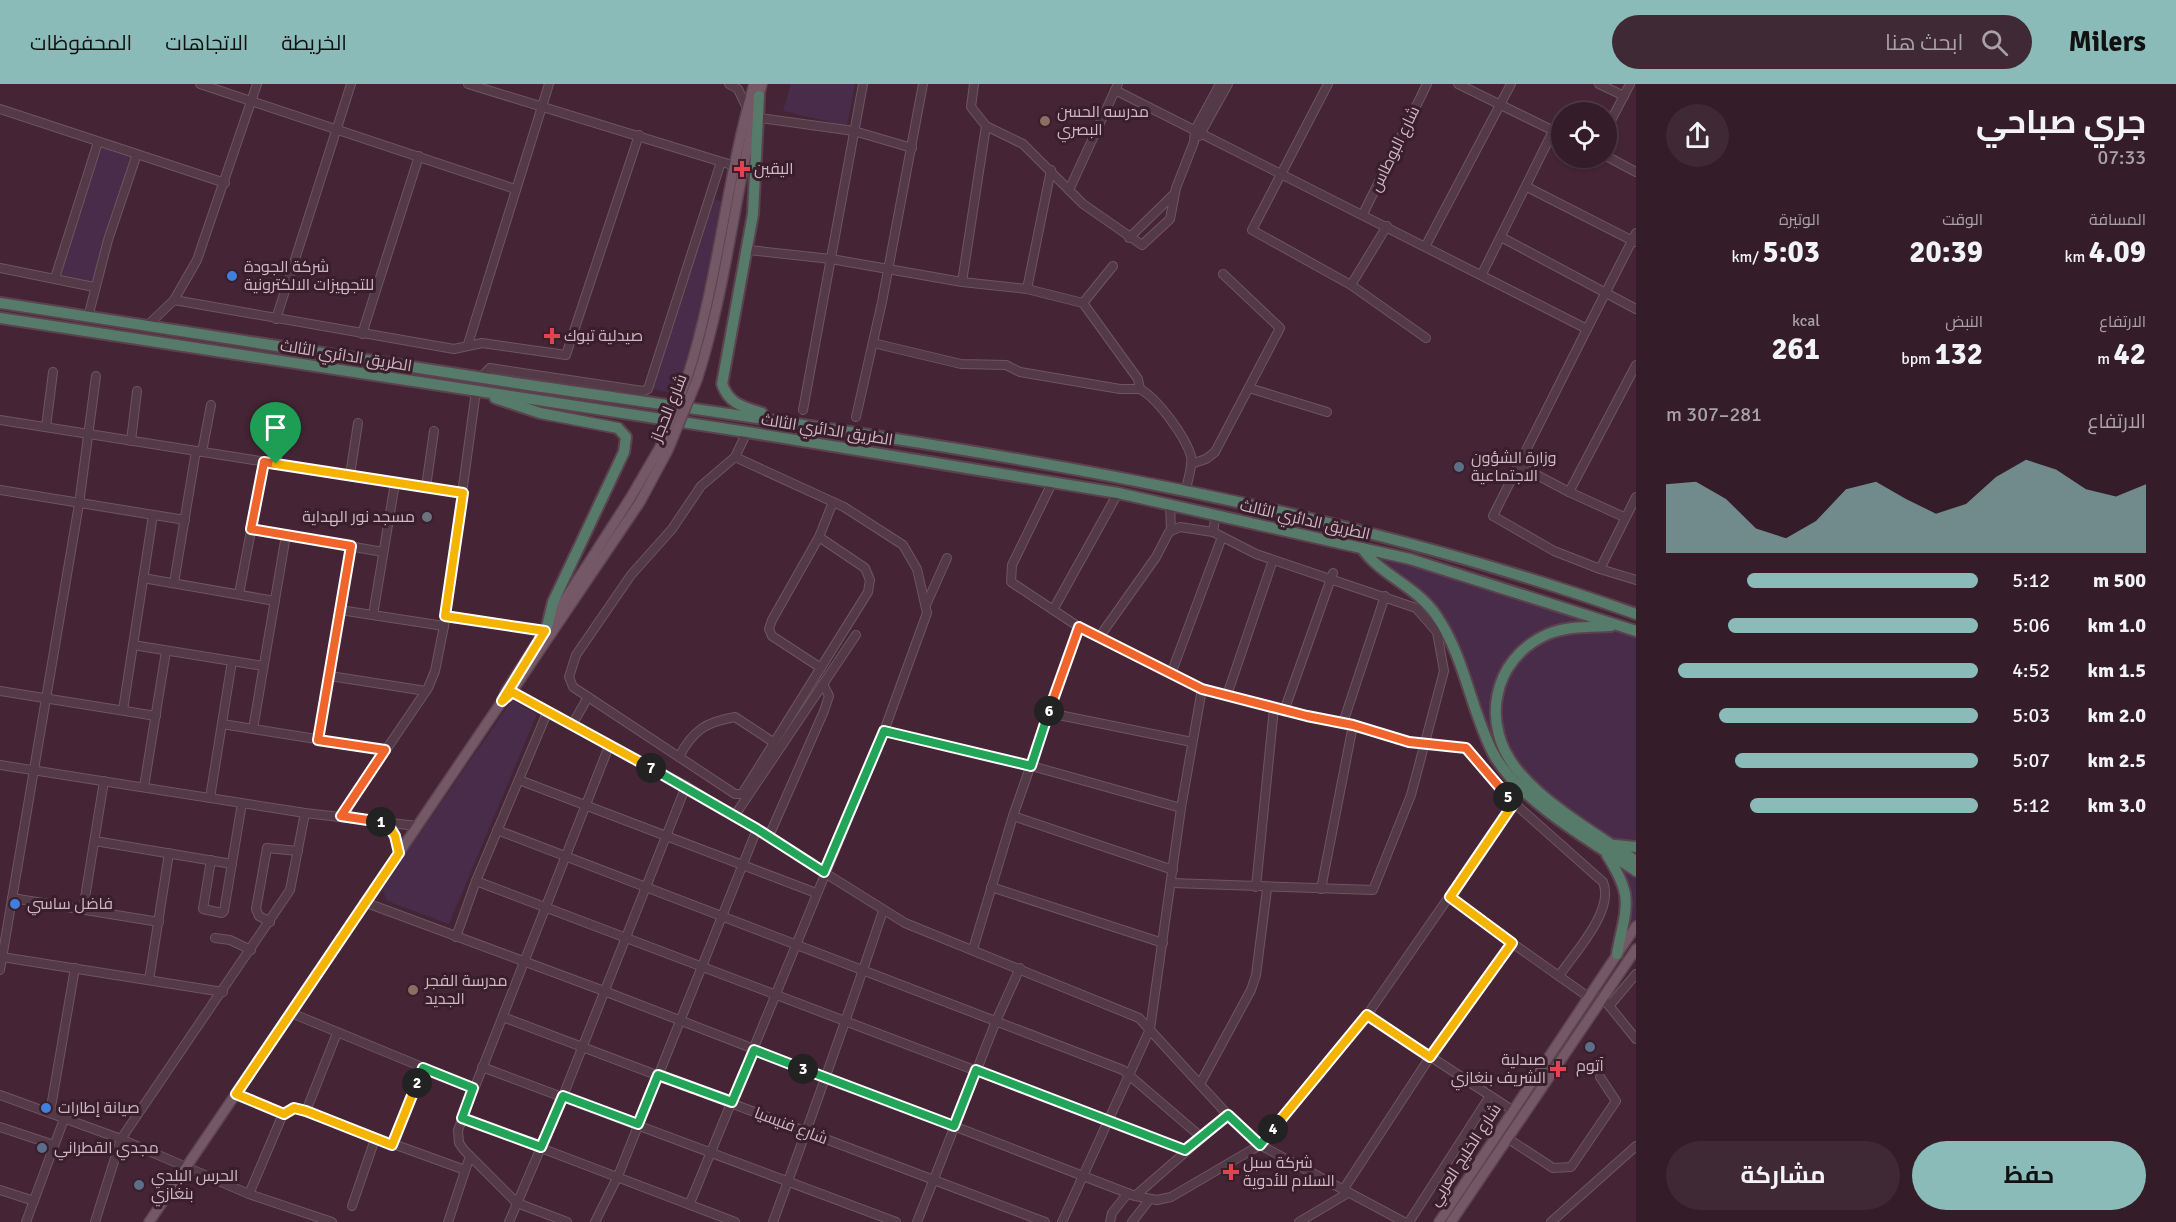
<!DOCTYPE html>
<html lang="ar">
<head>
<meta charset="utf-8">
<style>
  body { margin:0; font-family:Signika,Cairo,sans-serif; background:#3f2934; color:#f1f3f6; direction:rtl; height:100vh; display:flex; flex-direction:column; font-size:22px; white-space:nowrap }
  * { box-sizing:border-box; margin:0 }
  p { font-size:20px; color:#a9a1a8 }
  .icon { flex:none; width:33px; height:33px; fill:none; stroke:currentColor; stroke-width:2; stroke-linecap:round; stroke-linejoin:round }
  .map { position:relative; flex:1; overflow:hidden; direction:ltr }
  .drawer { display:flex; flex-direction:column; background:#341c28; width:540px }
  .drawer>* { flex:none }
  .buttons { position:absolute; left:1551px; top:18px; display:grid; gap:12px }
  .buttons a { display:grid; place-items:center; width:66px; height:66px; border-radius:50%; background:#341c28; box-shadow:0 2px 4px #0004,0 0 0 2px #4e3a45; font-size:30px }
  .pin { position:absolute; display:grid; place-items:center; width:51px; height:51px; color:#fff; margin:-62px -26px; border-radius:50% 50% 50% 0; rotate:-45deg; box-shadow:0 0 6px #0007 }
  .pin .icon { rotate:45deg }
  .km { position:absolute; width:30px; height:30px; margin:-15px; border-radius:50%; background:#222; color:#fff; font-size:16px; line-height:30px; text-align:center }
  .round { display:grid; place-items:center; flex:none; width:63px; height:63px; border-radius:32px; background:#3f2934 }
  .headline { display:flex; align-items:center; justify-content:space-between; height:102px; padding:0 30px }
  h1 { font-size:33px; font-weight:700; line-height:45px }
  .metrics { display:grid; grid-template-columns:repeat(3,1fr); gap:9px; height:102px; padding:6px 30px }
  .metrics div { display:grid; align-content:center }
  .metrics b { font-size:30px; font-weight:700 }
  .metrics small { font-size:16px; font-weight:400 }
  .metrics p { font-size:16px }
  .chart { height:168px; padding:12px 30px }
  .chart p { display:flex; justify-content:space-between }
  .chart svg { width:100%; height:108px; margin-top:6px; fill:#8bbbb9; opacity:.7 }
  .cta { display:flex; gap:12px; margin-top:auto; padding:12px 30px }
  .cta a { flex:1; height:69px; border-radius:36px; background:#8bbbb9; color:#111; font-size:24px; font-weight:700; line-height:69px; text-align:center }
  .cta a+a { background:#3f2934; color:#f1f3f6 }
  ul { padding:0 30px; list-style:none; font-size:20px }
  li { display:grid; grid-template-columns:96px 72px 1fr; align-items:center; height:45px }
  li i { height:15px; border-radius:8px; background:#8bbbb9 }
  header { display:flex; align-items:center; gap:36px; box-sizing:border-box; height:84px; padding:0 30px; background:#8bbbb9; color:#111 }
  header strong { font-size:28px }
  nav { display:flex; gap:33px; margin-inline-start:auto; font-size:21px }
  .search { width:420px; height:54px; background:#3f2934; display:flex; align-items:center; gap:15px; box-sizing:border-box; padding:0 21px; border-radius:33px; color:#a9a1a8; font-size:22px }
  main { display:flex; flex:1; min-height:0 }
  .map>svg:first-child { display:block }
  .green { fill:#492b4a }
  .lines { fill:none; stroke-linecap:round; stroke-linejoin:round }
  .minor-casing { stroke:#6e5561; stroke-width:10 }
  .major-casing { stroke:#5d434f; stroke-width:12 }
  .highway-casing { stroke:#5c414e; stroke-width:14 }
  .minor { stroke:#543946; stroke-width:8 }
  .major { stroke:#745866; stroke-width:9 }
  .highway { stroke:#567b6a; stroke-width:10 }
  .major-bridge-casing { stroke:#5d434f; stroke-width:12; stroke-linecap:butt }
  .major-bridge { stroke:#745866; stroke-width:9 }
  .split-1-casing { stroke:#fff; stroke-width:12 }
  .split-2-casing { stroke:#fff; stroke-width:12 }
  .split-3-casing { stroke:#fff; stroke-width:12 }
  .split-4-casing { stroke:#fff; stroke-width:12 }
  .split-5-casing { stroke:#fff; stroke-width:12 }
  .split-6-casing { stroke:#fff; stroke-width:12 }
  .split-7-casing { stroke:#fff; stroke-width:12 }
  .split-8-casing { stroke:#fff; stroke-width:12 }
  .split-1 { stroke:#f0652b; stroke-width:8 }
  .split-2 { stroke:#f5b400; stroke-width:8 }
  .split-3 { stroke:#22a559; stroke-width:8 }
  .split-4 { stroke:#22a559; stroke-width:8 }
  .split-5 { stroke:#f5b400; stroke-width:8 }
  .split-6 { stroke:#f0652b; stroke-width:8 }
  .split-7 { stroke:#22a559; stroke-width:8 }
  .split-8 { stroke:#f5b400; stroke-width:8 }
  .education-dot { fill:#8d6e63; stroke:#3a1e2b; stroke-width:2 }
  .health-dot { fill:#e0444e; stroke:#3a1e2b; stroke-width:2 }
  .shop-dot { fill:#3f7fe0; stroke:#3a1e2b; stroke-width:2 }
  .service-dot { fill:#5c6f8a; stroke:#3a1e2b; stroke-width:2 }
  .worship-dot { fill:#6b7280; stroke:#3a1e2b; stroke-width:2 }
  .labels { text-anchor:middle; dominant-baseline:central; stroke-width:6; stroke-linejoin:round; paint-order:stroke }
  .poi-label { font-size:16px; fill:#ceb7c1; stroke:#3a1e2b; text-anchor:start }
  .street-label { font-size:16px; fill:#ceb7c1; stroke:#3a1e2b }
</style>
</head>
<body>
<header>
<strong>Milers</strong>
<div class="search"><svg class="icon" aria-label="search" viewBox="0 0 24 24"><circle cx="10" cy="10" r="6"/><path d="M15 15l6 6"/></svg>ابحث هنا</div>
<nav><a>الخريطة</a><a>الاتجاهات</a><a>المحفوظات</a></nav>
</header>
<main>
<section class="drawer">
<div class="headline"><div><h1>جري صباحي</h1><p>07:33</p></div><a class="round"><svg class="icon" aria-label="share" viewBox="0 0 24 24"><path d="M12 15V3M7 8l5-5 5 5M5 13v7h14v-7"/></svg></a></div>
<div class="metrics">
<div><p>المسافة</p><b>4.09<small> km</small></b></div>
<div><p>الوقت</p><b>20:39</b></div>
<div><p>الوتيرة</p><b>5:03<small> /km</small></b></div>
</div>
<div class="metrics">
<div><p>الارتفاع</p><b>42<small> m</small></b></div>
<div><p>النبض</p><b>132<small> bpm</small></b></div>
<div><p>kcal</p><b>261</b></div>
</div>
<div class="chart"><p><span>الارتفاع</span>281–307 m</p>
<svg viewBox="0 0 160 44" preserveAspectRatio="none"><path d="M0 44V16L10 15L20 22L30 34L40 38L50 31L60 18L70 15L80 22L90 28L100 24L110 13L120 6L130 10L140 18L150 21L160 16V44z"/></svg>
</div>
<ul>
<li><b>500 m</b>5:12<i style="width:74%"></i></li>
<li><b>1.0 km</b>5:06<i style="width:80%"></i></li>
<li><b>1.5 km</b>4:52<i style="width:96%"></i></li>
<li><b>2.0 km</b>5:03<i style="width:83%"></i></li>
<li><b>2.5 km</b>5:07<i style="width:78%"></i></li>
<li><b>3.0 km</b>5:12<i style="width:73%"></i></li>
</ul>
<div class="cta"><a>حفظ</a><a>مشاركة</a></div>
</section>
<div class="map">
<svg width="1636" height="1138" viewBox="0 0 1636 1138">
  <rect width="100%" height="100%" fill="#452535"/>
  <g class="green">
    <path d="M791,0H855L847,42L783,27Z"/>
    <path d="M99,56L137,69L94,202L55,194Z"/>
    <path d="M710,113L725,119L697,257L680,311L649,304Z"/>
    <path d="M1365,467L1613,540L1538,554L1500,592L1496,644L1488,651L1441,534Z"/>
    <path d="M1617,544L1636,551V761L1615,759L1545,710L1508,669L1497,631L1503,595L1531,562L1566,548Z"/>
    <path d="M512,616L537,630L449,840L387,817L382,804Z"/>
    <path d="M1606,768L1636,788V840L1618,866L1627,822Z"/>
  </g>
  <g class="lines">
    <defs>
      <g id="minor">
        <path d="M200,0L515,105"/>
        <path d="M468,0L735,82"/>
        <path d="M729,0L738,5L747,24"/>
        <path d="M1328,0L1252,146L1351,201L1387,142"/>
        <path d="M1458,0L1562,51"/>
        <path d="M1599,0L1624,12"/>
        <path d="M1115,6L1587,245L1636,149"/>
        <path d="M0,25L225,99"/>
        <path d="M760,34L854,47L912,64"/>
        <path d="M986,42L1023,60L1083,120L1142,161L1170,135L1176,104L1194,58L1195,46L1220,0"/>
        <path d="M1606,46L1630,0"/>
        <path d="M1199,52L1228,0"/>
        <path d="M1606,72L1636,88"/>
        <path d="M1527,103L1635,158"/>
        <path d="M1069,106L1118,0"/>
        <path d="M1363,130L1427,0"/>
        <path d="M1501,153L1636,225"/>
        <path d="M1129,154L1173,111"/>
        <path d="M1426,161L1511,0"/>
        <path d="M749,166L831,175L962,198L1027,205L1083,219L1138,295L1140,305"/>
        <path d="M0,184L94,203"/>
        <path d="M1482,190L1553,47"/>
        <path d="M55,194L98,58"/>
        <path d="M962,198L986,42L971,23L974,0"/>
        <path d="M1351,201L1426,254"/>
        <path d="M1027,205L1051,86"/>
        <path d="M174,216L454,265L482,259L566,271L639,51"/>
        <path d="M1083,219L1113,182"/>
        <path d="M88,233L108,156L137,70"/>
        <path d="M276,235L351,0"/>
        <path d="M148,241L174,216L197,176L257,0"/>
        <path d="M1587,245L1493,432L1554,467L1600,485"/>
        <path d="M362,250L419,72"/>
        <path d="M873,259L961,280L1006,281L1020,288L1120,305H1140C1158,315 1185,352 1191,372C1193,381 1188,395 1186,405"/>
        <path d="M468,260L549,0"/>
        <path d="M481,293L490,284L643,307L648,305L721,78"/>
        <path d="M1249,304L1327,328"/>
        <path d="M803,326L863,0"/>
        <path d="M856,333L882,218L923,0"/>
        <path d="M0,336L463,409"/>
        <path d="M46,343L53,288"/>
        <path d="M747,348L735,373L701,402L672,445L631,491L576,571L569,593L573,603L735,710H742L868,508L870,496L865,484L819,453"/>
        <path d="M131,357L137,307"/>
        <path d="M202,368L211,321"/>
        <path d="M276,380L286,327"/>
        <path d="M1191,380L1206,375L1215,368L1280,244L1223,190"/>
        <path d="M1518,381L1569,408L1624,433"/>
        <path d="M350,391L358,339"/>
        <path d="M1053,397L1012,481L1011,498L1079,543"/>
        <path d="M426,403L434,347"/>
        <path d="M0,406L185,436"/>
        <path d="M1569,408L1636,281"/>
        <path d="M1636,413L1600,485L1636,496"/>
        <path d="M1170,420L1171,446"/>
        <path d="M251,445L383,468"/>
        <path d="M1213,448L1216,430"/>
        <path d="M143,494L275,517"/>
        <path d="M174,499L196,367"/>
        <path d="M239,510L264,378"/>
        <path d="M926,521L947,474"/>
        <path d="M340,526L444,542"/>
        <path d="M1053,526L1118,409"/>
        <path d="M373,531L395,399"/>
        <path d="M445,532L545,547"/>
        <path d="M1100,552L1156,473L1169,448L1180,443L1213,448L1256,470L1416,524L1437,548L1444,587L1411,711L1373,806L1172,799"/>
        <path d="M133,561L263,582"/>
        <path d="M821,584L772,552L769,545L772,536L819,453L833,418"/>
        <path d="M1171,590L1222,453"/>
        <path d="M330,592L426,607"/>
        <path d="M0,607L156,632"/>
        <path d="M512,608L686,702L905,839L1139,934L1228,1031L1260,1061L1367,931L1514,719"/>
        <path d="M1227,611L1273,476"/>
        <path d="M123,626L153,431"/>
        <path d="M1284,627L1333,489"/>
        <path d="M1049,629L1192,658"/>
        <path d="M1343,639L1385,512"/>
        <path d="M222,640L385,666"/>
        <path d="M572,641L588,613"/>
        <path d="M253,645L286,451"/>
        <path d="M884,647L1021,679L1181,724"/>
        <path d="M318,656L351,462"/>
        <path d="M679,673C693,646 706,638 735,633L773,658"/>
        <path d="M0,681L305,729L417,742"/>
        <path d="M519,696L816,809"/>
        <path d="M144,703L166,567"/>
        <path d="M210,714L232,577"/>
        <path d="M735,731L856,551"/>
        <path d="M341,732L428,604L435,587L444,542L476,307"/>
        <path d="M1013,732L1173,786"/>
        <path d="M497,746L1123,986L1200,1052"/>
        <path d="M769,752L824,627L829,612L823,600"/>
        <path d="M95,757L232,780"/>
        <path d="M211,776L203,825L222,829L224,827L242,719"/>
        <path d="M476,797L1185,1066"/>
        <path d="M991,803L1163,859"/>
        <path d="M1256,803L1274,624"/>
        <path d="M1321,805L1353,641"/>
        <path d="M12,814L159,838"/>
        <path d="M364,818L604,907L1135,1112L1157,1116L1171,1113L1260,1061L1404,1138"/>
        <path d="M83,826L104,697"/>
        <path d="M270,838L259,832L256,825L267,764L298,767"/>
        <path d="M456,853L476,797L547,629"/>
        <path d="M215,854L230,856L251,866"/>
        <path d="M1512,859L1587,912"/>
        <path d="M973,865L1013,732L1079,543L1202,605L1307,632L1353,641L1413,658L1466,664L1514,719L1603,798C1615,826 1575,868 1559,892"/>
        <path d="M2,873L223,908"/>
        <path d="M0,886L79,420L96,292"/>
        <path d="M149,896L169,769"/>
        <path d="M1602,913L1636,955"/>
        <path d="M1610,921L1636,890"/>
        <path d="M291,929L473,1004"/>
        <path d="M1367,931L1512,1026"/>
        <path d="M503,933L1045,1138"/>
        <path d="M482,983L896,1138"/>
        <path d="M1200,1000L1251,906L1256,891L1267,805"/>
        <path d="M236,1010L283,1030"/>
        <path d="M0,1011L121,1055L249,1110L332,1138"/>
        <path d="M306,1027L337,949"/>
        <path d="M50,1029L75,884"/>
        <path d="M462,1034L735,1138"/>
        <path d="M0,1043L54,1061"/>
        <path d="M1507,1054L1553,1084L1571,1083L1616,1017L1600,993"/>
        <path d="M392,1061L422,984"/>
        <path d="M0,1106L34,1117"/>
        <path d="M1343,1106L1430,973L1512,859L1451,813"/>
        <path d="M249,1110L283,1030L294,1024L465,1086"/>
        <path d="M1135,1112L1228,1031"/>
        <path d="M690,1119L884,647L927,529L917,485L903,461L844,423L735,373"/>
        <path d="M352,1122L375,1055"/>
        <path d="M26,1138L64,1035"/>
        <path d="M95,1138L121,1055L290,806L305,729"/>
        <path d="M448,1138L470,1072"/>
        <path d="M509,1138L563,1012L686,702"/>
        <path d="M567,1138L517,1119L464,1066L459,1059L458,1046L609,662"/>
        <path d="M595,1138L618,1092L757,745"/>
        <path d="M773,1138C811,1035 848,931 883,827"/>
        <path d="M917,1138L996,937L1020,884"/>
        <path d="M1062,1138L1150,945L1181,724L1202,605"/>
        <path d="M1110,1138L1112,1129L1128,1109"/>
        <path d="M1132,1138L1149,1116"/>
        <path d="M1299,1138L1348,1109"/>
        <path d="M1409,1138L1490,1012"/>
        <path d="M1551,1138L1636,1062"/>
      </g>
      <g id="major">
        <path d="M687,294C718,198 726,96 754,0"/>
        <path d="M697,296C728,200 736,98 762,0"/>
        <path d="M509,612L640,418L668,366"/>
        <path d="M387,739L395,752L399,769"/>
        <path d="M149,1138L502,617L506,607L631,413L660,363"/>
        <path d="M1439,1138L1636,842"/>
        <path d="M1451,1138L1636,865"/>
      </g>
      <g id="highway">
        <path d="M759,12L753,130L722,300C729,320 743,323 762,329"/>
        <path d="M0,219C174,245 348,274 522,300C899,355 1275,401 1636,530"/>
        <path d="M0,234L747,348L1118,409L1410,475L1636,547"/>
        <path d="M495,314L540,329L618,344L626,353L624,368L553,518L547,543"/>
        <path d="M1362,464C1380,491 1415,501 1436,531C1465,573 1470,624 1493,669C1518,716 1592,758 1636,787"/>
        <path d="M1611,542C1591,543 1567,542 1548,550C1492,574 1479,642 1519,688C1550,724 1597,750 1636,777"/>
        <path d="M1615,761L1636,763"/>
        <path d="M1607,771C1635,815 1626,822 1617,870"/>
      </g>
    </defs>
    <use href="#minor" class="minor-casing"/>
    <use href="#major" class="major-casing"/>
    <use href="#highway" class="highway-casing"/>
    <use href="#minor" class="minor"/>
    <use href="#major" class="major"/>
    <use href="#highway" class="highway"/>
    <defs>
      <g id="major-bridge">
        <path d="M660,363L687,294"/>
        <path d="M668,366L697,296"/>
      </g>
    </defs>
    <use href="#major-bridge" class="major-bridge-casing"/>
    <use href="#major-bridge" class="major-bridge"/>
  </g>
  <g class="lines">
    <defs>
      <path id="split-1" d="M276,380L264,378L251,445L351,462L318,656L385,666L341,732L381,738"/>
      <path id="split-2" d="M381,738L387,739L395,752L399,769L236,1010L284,1030L294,1024L306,1027L392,1061L417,999"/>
      <path id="split-3" d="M417,999L423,984L473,1004L462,1034L541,1063L563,1012L638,1040L658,991L732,1018L754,966L803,985"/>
      <path id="split-4" d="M803,985L954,1042L976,986L1185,1066L1228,1031L1260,1061L1273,1045"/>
      <path id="split-5" d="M1273,1045L1367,931L1430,973L1512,859L1450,813L1514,719L1508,713"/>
      <path id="split-6" d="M1049,627L1079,543L1202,605L1307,632L1353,641L1409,658L1466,664L1508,713"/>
      <path id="split-7" d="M651,684L757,745L824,788L884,647L1031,682L1049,627"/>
      <path id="split-8" d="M276,380L463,409L445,532L545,547L502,617L512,608L651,684"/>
    </defs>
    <use href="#split-1" class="split-1-casing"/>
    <use href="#split-2" class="split-2-casing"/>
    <use href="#split-3" class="split-3-casing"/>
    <use href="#split-4" class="split-4-casing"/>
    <use href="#split-5" class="split-5-casing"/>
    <use href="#split-6" class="split-6-casing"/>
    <use href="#split-7" class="split-7-casing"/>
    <use href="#split-8" class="split-8-casing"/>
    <use href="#split-1" class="split-1"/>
    <use href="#split-2" class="split-2"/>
    <use href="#split-3" class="split-3"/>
    <use href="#split-4" class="split-4"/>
    <use href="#split-5" class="split-5"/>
    <use href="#split-6" class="split-6"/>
    <use href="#split-7" class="split-7"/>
    <use href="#split-8" class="split-8"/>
  </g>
  <g class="education-dot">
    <circle cx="1045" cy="37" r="6"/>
    <circle cx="413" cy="906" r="6"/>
  </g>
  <g class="health-dot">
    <path d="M739 76h6v6h6v6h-6v6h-6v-6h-6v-6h6z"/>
    <path d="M549 243h6v6h6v6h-6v6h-6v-6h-6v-6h6z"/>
    <path d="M1555 976h6v6h6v6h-6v6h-6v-6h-6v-6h6z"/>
    <path d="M1228 1079h6v6h6v6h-6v6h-6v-6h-6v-6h6z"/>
  </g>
  <g class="shop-dot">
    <circle cx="232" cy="192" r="6"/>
    <circle cx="15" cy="820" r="6"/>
    <circle cx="46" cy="1024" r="6"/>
  </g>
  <g class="service-dot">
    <circle cx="1459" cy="383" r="6"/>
    <circle cx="1590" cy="963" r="6"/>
    <circle cx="42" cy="1064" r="6"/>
    <circle cx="139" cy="1101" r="6"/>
  </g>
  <circle class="worship-dot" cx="427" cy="433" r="6"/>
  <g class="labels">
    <g class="poi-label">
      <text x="1057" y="28">مدرسه الحسن<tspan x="1057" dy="18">البصري</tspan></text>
      <text x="754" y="85">اليقين</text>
      <text x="244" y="183">شركة الجودة<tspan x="244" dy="18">للتجهيزات الالكترونية</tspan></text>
      <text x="564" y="252">صيدلية تبوك</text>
      <text x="1471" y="374">وزارة الشؤون<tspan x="1471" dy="18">الاجتماعية</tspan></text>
      <text x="415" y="433" text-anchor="end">مسجد نور الهداية</text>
      <text x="27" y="820">فاضل ساسي</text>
      <text x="425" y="897">مدرسة الفجر<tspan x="425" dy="18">الجديد</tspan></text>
      <text x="1546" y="976" text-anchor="end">صيدلية<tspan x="1546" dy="18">الشريف بنغازي</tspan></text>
      <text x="1590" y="982" text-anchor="middle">آتوم</text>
      <text x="58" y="1024">صيانة إطارات</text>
      <text x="54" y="1064">مجدي القطراني</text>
      <text x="1243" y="1079">شركة سبل<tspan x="1243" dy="18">السلام للأدوية</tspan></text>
      <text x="151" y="1092">الحرس البلدي<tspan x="151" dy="18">بنغازي</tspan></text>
    </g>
    <g class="street-label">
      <text transform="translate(1395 65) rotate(-64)">شارع البوطاس</text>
      <text transform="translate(346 272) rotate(9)">الطريق الدائري الثالث</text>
      <text transform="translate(669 324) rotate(-68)">شارع الحجاز</text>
      <text transform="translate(827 346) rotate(9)">الطريق الدائري الثالث</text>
      <text transform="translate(1305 436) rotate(13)">الطريق الدائري الثالث</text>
      <text transform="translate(791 1042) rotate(21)">شارع فنيسيا</text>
      <text transform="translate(1465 1071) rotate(-57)">شارع الخليج العربي</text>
    </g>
  </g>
</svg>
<div class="buttons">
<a><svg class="icon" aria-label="locate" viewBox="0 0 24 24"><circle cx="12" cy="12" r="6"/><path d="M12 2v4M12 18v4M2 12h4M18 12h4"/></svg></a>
</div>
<div class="pin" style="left:276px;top:380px;background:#1e9e55"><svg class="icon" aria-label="arrive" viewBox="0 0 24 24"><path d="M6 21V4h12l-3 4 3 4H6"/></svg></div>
<b class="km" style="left:381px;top:738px">1</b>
<b class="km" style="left:417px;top:999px">2</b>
<b class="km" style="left:803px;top:985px">3</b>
<b class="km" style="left:1273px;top:1045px">4</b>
<b class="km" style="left:1508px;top:713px">5</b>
<b class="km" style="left:1049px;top:627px">6</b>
<b class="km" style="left:651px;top:684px">7</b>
</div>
</main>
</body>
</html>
